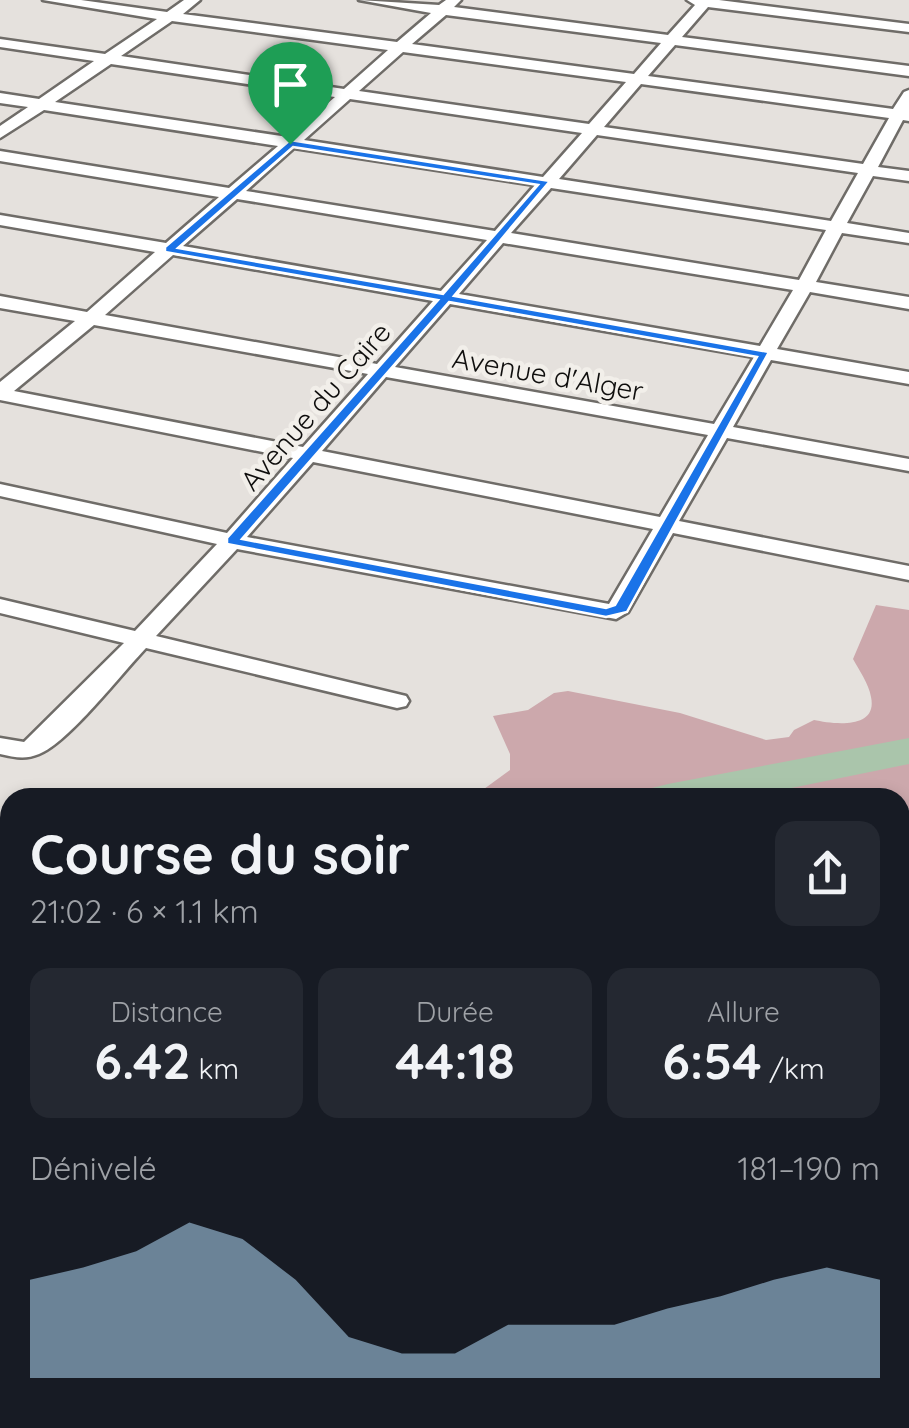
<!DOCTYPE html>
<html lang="fr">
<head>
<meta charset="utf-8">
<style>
  body { margin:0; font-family:Quicksand,sans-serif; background:#242831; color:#f1f3f6; height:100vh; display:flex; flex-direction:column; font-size:38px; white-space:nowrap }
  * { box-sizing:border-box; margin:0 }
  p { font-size:32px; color:#9ea1a6 }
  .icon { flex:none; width:55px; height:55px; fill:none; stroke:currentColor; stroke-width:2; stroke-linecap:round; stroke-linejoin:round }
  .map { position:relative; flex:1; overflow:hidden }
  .side { position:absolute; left:0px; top:788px; width:910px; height:642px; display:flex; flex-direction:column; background:#171b24; border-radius:30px 30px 0 0; box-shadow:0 5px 15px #0003 }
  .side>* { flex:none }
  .pin { position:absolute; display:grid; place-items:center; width:85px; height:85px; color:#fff; margin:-102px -42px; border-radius:50% 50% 50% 0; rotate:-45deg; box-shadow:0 0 10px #0007 }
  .pin .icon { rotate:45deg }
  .round { display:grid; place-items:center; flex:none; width:105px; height:105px; border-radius:20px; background:#242831 }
  .summary { display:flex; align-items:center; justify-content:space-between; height:170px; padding:0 30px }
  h1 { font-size:55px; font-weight:800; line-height:75px }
  .stats { display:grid; grid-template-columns:repeat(3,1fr); gap:15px; height:170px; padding:10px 30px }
  .stats div { display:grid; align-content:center; border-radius:20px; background:#242831; text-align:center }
  .stats b { font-size:50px; font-weight:800 }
  .stats small { font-size:28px; font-weight:400 }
  .stats p { font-size:28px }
  .chart { height:280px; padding:20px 30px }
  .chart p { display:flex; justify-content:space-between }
  .chart svg { width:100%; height:180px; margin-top:10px; fill:#8fafc8; opacity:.7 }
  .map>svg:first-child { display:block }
  .green { fill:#cca8ac }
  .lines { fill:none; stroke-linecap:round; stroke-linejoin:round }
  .river { fill:#aac5ab; fill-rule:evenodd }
  .minor-casing { stroke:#6f6c68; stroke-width:5 }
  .minor { fill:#fff; fill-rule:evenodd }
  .route { fill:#1a73e8; stroke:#fff; stroke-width:2.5; fill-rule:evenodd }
  .labels { text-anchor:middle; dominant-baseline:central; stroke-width:9; stroke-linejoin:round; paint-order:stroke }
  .far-street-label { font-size:28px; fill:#0f0e0d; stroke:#f2efea }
</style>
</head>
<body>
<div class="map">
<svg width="909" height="1428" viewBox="0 0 909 1428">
  <rect width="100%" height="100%" fill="#e5e1dd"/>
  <g class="green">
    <path d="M876,605L909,610V746L720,784L663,789L638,797H473L510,770V754L493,716L528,710L554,693L568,691L680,713L766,740L789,737L794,730L814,720C833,724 878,730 871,697C869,684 859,670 853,659Z"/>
    <path d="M909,759V809L900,811V798L710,797L829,773L882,767Z"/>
  </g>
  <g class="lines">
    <g class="river">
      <path d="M909,738V764L742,798H646L652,788L668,784Z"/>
      <path d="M10,908V940L0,942V910Z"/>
    </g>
    <defs>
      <g id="minor">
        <path d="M43,0H81L167,12L184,0H200L183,14L397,42L431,13L359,0L439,5L446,0H461L454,7L668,35L695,5L687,0H719L909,24V32L708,7L682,37L909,66V76L675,45L648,76L893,109L904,92L909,90V121L903,120L878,167L909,171V181L873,176L847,223L909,233V243L842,233L816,282L909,297V309L810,292L777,349L909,372V384L771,360L733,427L909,459V471L727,438L679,521L909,566V580L673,533L628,612L616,619L237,549L156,636L406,696L409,701L406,706L397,708L146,648C122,673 68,743 39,754C25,760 14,757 0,754V738L24,742L124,643L0,613V599L135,631L217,544L0,496V484L227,533L293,458L0,400V382L75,321L0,308V296L87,312L155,252L0,225V215L166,243L219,197L0,161V151L229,188L278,146L44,110L0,138V126L28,107L0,103V93L39,99L94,61L0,47V39L105,54L157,19ZM446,15L661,43L634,74L412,44ZM172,21L388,50L344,89L121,56ZM403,52L626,82L589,124L359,91ZM111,64L335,97L288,137L55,102ZM641,84L889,118L863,164L604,127ZM350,99L582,133L543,177L304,140ZM597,135L858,173L831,221L559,179ZM294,148L535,185L495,231L246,191ZM551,188L826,230L799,280L511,233ZM237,199L487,240L441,291L183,246ZM503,243L793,290L760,346L459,294ZM173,255L433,301L377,364L105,315ZM450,304L754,357L714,424L395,367ZM94,325L368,374L303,447L14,391ZM386,377L708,435L660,517L322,451ZM313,462L653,529L609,604L247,537Z"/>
        <path d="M909,944V964L900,967V947Z"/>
        <path d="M900,1123L909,1126V1158L900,1155Z"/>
        <path d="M10,1256V1284L0,1287V1259Z"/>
        <path d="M0,1331L10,1335V1391L0,1387Z"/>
        <path d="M900,1413L908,1428H870L866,1420H900Z"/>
        <path d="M10,1414V1420H43L46,1428H10Z"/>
        <path d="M117,1420H171L167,1428H113Z"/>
        <path d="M586,1420H623L627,1428H590Z"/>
      </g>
    </defs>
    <use href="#minor" class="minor-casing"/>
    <use href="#minor" class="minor"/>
  </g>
  <path class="route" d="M290,140L550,181L454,296L769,352L627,612L606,617L227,544V538L438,300L165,252V247ZM293,147L538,185L443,294L178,248ZM449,302L757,357L615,605L606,608L242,539Z"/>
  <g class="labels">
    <g class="far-street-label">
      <text transform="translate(548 374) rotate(10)">Avenue d'Alger</text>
      <text transform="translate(315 406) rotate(-49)">Avenue du Caire</text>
    </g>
  </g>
</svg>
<div class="pin" style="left:290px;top:144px;background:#1e9e55"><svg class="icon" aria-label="arrive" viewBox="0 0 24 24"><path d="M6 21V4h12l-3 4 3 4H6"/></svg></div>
<section class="side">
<div class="summary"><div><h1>Course du soir</h1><p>21:02 · 6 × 1.1 km</p></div><a class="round"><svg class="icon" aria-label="share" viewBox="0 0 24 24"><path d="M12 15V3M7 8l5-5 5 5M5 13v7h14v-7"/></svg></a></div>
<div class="stats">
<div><p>Distance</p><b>6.42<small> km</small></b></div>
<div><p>Durée</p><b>44:18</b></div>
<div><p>Allure</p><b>6:54<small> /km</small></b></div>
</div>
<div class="chart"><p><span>Dénivelé</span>181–190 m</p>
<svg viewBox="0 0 160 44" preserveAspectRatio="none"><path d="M0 44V20L10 17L20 13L30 6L40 10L50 20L60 34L70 38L80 38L90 31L100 31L110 31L120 27L130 24L140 20L150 17L160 20V44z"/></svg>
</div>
</section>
</div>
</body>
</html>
